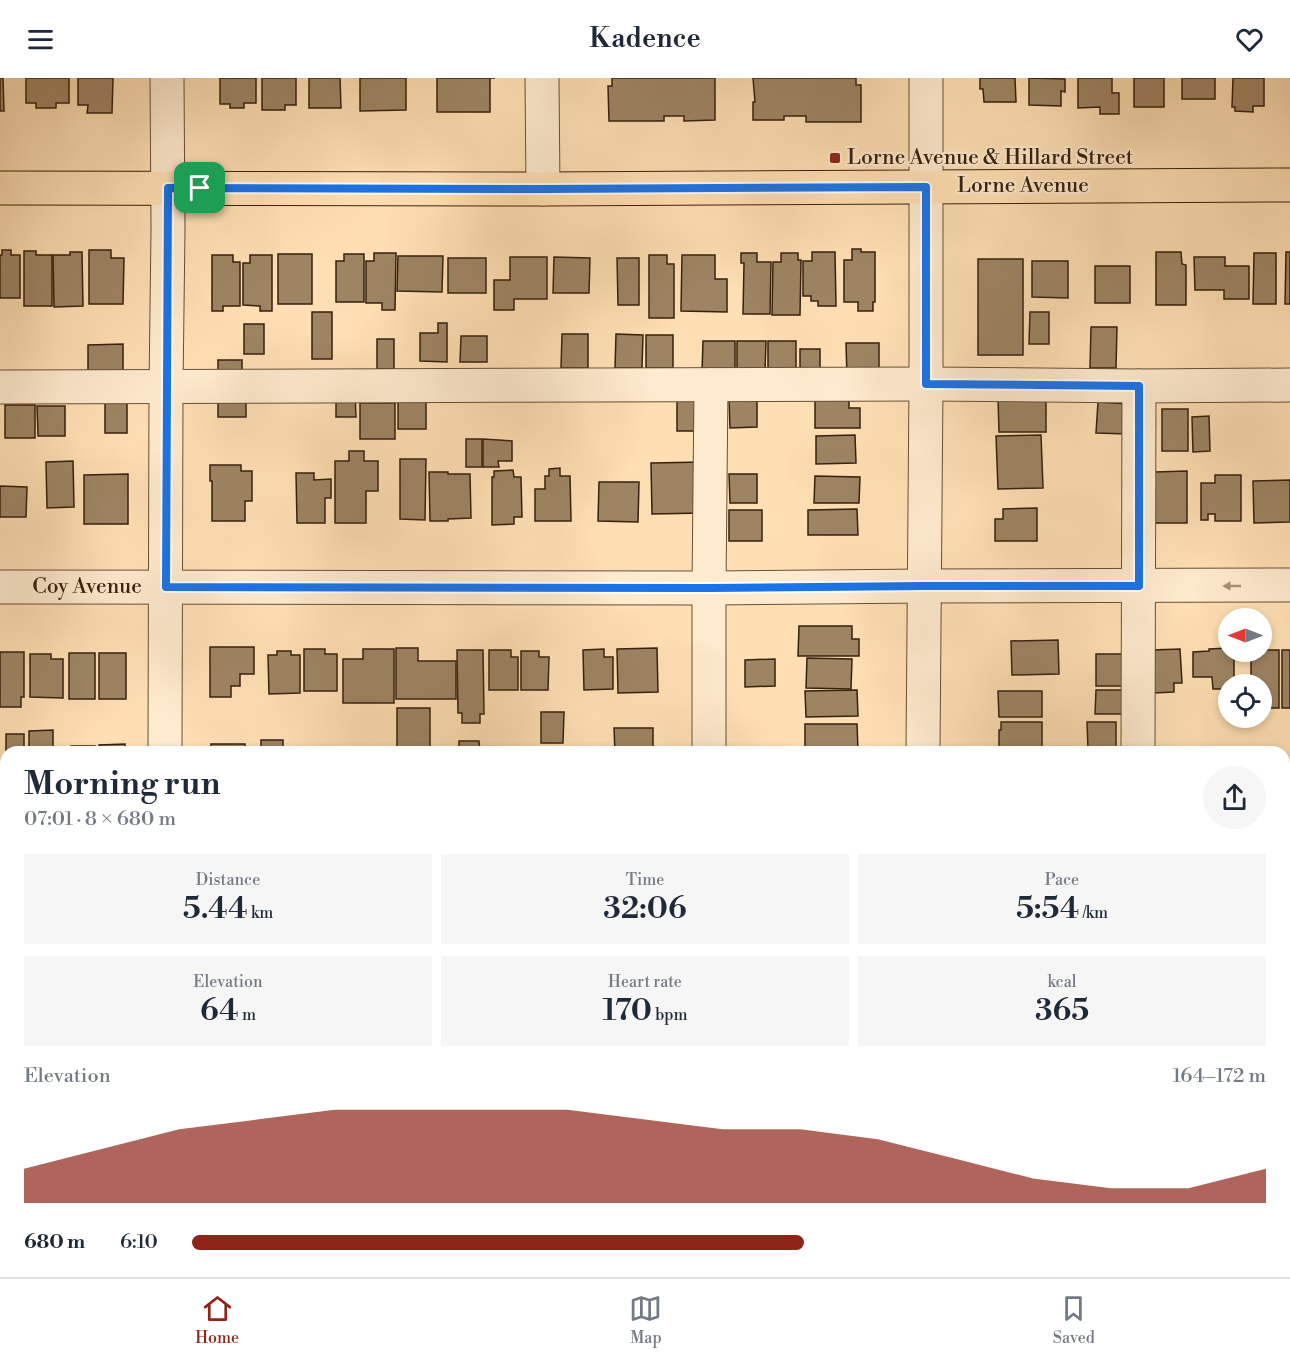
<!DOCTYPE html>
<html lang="en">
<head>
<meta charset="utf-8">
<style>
  body { margin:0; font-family:"Libre Bodoni",serif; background:#f6f6f7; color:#1f2937; height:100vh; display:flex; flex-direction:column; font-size:22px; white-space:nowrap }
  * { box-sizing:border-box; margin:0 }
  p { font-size:20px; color:#747a83 }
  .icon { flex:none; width:33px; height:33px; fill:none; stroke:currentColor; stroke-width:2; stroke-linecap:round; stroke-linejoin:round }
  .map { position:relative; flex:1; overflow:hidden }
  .panel { position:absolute; left:0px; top:668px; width:1290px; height:532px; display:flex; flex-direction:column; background:#fff; border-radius:18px 18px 0 0; box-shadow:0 3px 9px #0003 }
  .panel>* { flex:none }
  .needle { width:39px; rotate:270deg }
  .controls { position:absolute; left:1218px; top:530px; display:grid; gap:12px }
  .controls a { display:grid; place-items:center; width:54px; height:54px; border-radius:50%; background:#fff; box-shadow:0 3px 9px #0003; font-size:30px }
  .pin { position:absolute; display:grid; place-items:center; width:51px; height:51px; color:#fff; margin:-26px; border-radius:12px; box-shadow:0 3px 9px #0006 }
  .round { display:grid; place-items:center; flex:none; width:63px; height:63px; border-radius:32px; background:#f6f6f7 }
  .headline { display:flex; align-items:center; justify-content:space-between; height:102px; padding:0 24px }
  h1 { font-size:33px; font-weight:600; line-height:45px }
  .metrics { display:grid; grid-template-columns:repeat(3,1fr); gap:9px; height:102px; padding:6px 24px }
  .metrics div { display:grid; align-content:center; border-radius:0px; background:#f6f6f7; text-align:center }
  .metrics b { font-size:30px; font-weight:600 }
  .metrics small { font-size:16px; font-weight:400 }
  .metrics p { font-size:16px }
  .chart { height:168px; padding:12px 24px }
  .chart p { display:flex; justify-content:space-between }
  .chart svg { width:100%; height:108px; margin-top:6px; fill:#8f2418; opacity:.7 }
  ul { padding:0 24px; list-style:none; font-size:20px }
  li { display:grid; grid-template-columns:96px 72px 1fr; align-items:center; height:45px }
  li i { height:15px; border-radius:8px; background:#8f2418 }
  header { display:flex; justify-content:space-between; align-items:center; height:78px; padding:0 24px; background:#fff; font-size:27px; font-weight:600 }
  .tab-bar { display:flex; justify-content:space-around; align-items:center; height:84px; border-top:2px solid #e0e1e3; background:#fff; font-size:16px; color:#747a83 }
  .tab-bar a { display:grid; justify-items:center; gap:3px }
  .tab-bar .current { color:#8f2418 }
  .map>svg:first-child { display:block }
  .building { fill:#9e8463; stroke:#36210d; stroke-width:1.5 }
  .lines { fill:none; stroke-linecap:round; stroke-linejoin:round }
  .minor-casing { stroke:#685036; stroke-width:35 }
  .major-casing { stroke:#36210d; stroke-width:35 }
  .highway-casing { stroke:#36210d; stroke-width:35 }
  .minor { stroke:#feeace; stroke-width:33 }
  .major { stroke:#fedfb3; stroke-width:33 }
  .highway { stroke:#fedfb3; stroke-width:33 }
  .oneway { fill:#a49077 }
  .route-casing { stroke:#fff; stroke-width:12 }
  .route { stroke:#1a73e8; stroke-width:8 }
  .poi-dot { fill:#8f2418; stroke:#feeace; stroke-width:2 }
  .labels { text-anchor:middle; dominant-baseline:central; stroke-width:4.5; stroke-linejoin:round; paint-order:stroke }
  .poi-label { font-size:21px; fill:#36210d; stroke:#feeace; text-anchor:start }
  .street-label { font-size:21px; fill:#36210d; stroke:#feeace }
</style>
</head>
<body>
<header><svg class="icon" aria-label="menu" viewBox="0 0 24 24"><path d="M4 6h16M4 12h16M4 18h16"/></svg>Kadence<svg class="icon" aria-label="heart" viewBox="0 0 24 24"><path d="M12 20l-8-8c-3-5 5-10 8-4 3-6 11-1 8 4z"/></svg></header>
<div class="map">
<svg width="1290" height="1199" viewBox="0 0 1290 1199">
  <rect width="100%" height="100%" fill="#fedfb3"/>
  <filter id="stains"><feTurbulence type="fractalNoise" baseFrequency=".00333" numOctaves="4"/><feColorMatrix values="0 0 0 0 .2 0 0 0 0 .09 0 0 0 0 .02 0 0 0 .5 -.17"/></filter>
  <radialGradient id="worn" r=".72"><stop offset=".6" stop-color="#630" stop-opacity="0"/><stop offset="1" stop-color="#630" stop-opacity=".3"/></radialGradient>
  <g class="building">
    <path d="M0,0H3L4,33H0Z"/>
    <path d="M26,0H69V25H56V30H36V25H26Z"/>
    <path d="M78,0H113L112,35H87L88,27H78Z"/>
    <path d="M220,0H256V25H244V30H230V26H220Z"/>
    <path d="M262,0H296V27H285V32H262Z"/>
    <path d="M309,0H340L341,30H309Z"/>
    <path d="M360,0H406V32L360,33Z"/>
    <path d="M437,0H495H490V34H437Z"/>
    <path d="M612,0H715V42L684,43V38H664V43H609L608,8H612Z"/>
    <path d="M753,0H856V7H861V44H806V38H784V42H753V24H755Z"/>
    <path d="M980,0H1015L1016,24H984L983,11H980Z"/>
    <path d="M1029,0L1065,1V14L1061,13V28L1029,27Z"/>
    <path d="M1078,0H1112V15H1119V36H1100V29L1078,30Z"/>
    <rect x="1134" y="0" width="30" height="29"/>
    <rect x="1182" y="0" width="33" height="21"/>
    <path d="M1233,0H1264V28H1253V34L1235,33V29H1232Z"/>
    <path d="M852,171H861V174H875V224H873V233H858V224H844V182H852Z"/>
    <path d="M2,172H11V177H20V220H0V177H2Z"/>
    <path d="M89,172H111V180H124L123,226H89Z"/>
    <path d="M24,173H36V177H52V228H24Z"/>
    <path d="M70,174H82L83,228L54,229L53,177H70Z"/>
    <path d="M812,174H835L836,228H818V223H811V218H803V183H812Z"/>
    <path d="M1156,174H1181L1182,186L1186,187V227H1156Z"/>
    <path d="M1286,174H1290V226H1285Z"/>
    <path d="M374,175H396L395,232H382V225H366V183H374Z"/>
    <path d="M741,175H757V184H771L770,236H743L744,185H741Z"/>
    <path d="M781,175H798V182H801L800,237H772L773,184H781Z"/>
    <path d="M1254,175H1276V226H1253Z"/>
    <rect x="278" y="176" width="34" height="50"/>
    <path d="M344,176H364V224H336V183H344Z"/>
    <path d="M212,177H233V184H240V228H223V233H212Z"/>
    <path d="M250,177H272V233H260V228L243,227V185H250Z"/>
    <path d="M649,177H667V186H674V240H649Z"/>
    <path d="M682,177H715V201H727V234L681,233Z"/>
    <path d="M398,178H443L442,214L397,213Z"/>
    <path d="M510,179H547V221H514V232H494V202H510Z"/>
    <path d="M554,179L590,180L589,215H553Z"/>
    <path d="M1194,179H1225V188H1249V221H1224V212H1195Z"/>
    <rect x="448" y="180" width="38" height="35"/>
    <path d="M617,180H639V227H618Z"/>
    <rect x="978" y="181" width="45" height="96"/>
    <path d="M1032,183H1068V220L1032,219Z"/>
    <rect x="1095" y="188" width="35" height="37"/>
    <rect x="312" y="234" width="20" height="47"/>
    <path d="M1030,234H1049V266H1029Z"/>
    <path d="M438,245H447V284L420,283V255H438Z"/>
    <rect x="244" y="246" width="20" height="30"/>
    <path d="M1091,249H1117L1116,290H1090Z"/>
    <path d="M562,256H588V290H561Z"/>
    <path d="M616,256L643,257L642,290H615Z"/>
    <rect x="646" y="257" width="27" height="33"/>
    <path d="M461,258H487V284H460Z"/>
    <rect x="377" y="261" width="17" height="30"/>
    <path d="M703,263H735V295H702Z"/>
    <path d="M737,263H766L765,295H737Z"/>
    <rect x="768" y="263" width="28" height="32"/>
    <path d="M846,265H879V299H847Z"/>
    <path d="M123,266V299L88,300V267Z"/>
    <path d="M800,271H820V297L800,298Z"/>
    <rect x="218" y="282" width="24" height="18"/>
    <path d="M815,316H849V330H860V350H815Z"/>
    <path d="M355,317L356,339H336V318Z"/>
    <rect x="218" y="319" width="28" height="20"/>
    <path d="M757,319V349L730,350L729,320Z"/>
    <rect x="398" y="321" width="28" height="30"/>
    <rect x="677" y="321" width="26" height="32"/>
    <path d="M998,321H1046V354H999Z"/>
    <path d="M1098,324L1129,326L1128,356L1096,355Z"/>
    <rect x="105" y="325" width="22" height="30"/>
    <rect x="360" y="325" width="35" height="36"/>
    <rect x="5" y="327" width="30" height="33"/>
    <path d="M37,328H65V358H38Z"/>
    <rect x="1162" y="331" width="26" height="42"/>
    <path d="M1209,338L1210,373L1193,374L1192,339Z"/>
    <path d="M855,357L856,385L816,386V358Z"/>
    <path d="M1041,357L1043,410L998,411L996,358Z"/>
    <rect x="466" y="361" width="16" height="28"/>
    <path d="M483,361L512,363V383H498L499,389H483Z"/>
    <path d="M349,373H364V383H378V413H366V445H335V383H349Z"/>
    <path d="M400,381H426L425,442L400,441Z"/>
    <path d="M73,383L74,429L47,430L46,384Z"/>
    <path d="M703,384L704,435L652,436L651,385Z"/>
    <path d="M210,387H241V393H252V423H245V443H212V403H210Z"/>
    <path d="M560,390V398H570L571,443H535V411H545V398H549V391Z"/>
    <path d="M513,392L514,399H521L522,439H514V446L492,447V399H494V393Z"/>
    <path d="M1187,393V445H1154V394Z"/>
    <path d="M429,394H448V396H470L471,440L448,441V443H430Z"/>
    <path d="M296,395H314V402L331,401V420H325V445H297Z"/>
    <path d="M128,396V446H84V397Z"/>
    <path d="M729,396H757V425H730Z"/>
    <path d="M1215,397H1241V443H1215V436H1208V442H1201V405H1215Z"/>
    <path d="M815,398L860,399L859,425H814Z"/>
    <path d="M1290,402V444L1254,445L1253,403Z"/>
    <path d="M599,404H639L638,444L598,443Z"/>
    <path d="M0,408L27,409L26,439H0Z"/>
    <path d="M1037,430V463H995V441H1003V431Z"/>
    <path d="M857,431L858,457H808V432Z"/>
    <rect x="729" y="432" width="33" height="31"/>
    <path d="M799,548H852V561H859V578H798Z"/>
    <path d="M1058,562L1059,596L1012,597L1011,563Z"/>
    <path d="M210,569H254V596H240V608H231V619H210Z"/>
    <path d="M396,570H418V583H456V621H396Z"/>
    <path d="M657,570L658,614L618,615L617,571Z"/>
    <path d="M1228,570V573H1234V603H1232V606H1228V611H1213L1212,599H1193V574L1209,573V571Z"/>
    <path d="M304,571H325V576H337V613H304Z"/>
    <path d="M363,571H394V625H343V581H363Z"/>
    <path d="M604,571V579H613V611L584,612L583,572Z"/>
    <path d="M1180,571L1182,605H1174V614L1154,615L1152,572Z"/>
    <path d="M457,572H483L484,636H480V645H462V635H458Z"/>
    <path d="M489,572H511V579H518V612H489Z"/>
    <path d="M1262,572H1279V630H1262V606H1251V573H1262Z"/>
    <rect x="1282" y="572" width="8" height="58"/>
    <path d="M277,573H291V577H300V615L269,616L268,577H277Z"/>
    <path d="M521,573H539V579H549L548,612H521Z"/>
    <path d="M0,574H24V619H21V629H0Z"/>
    <rect x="69" y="575" width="26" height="46"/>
    <rect x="99" y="575" width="27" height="46"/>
    <path d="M30,576H51V581H63V620L30,619Z"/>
    <rect x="1096" y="576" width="33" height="32"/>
    <path d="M807,580L852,581L851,611L806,610Z"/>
    <path d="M775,581V608L745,609V582Z"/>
    <path d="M857,612L858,638L806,639L805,613Z"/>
    <path d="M1096,612H1123V636H1095Z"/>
    <path d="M998,613H1042V639H999Z"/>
    <rect x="397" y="630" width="33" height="44"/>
    <path d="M541,634H564L563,665H541Z"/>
    <path d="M1001,644H1042V671H999V652H1001Z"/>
    <path d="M1087,644H1116V672H1088Z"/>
    <path d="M805,646H857L858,672H805Z"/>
    <path d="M614,650H653V674H615Z"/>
    <path d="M53,652V674H29V653Z"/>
    <rect x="6" y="656" width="18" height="18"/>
    <rect x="261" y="662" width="22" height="12"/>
    <path d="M459,663H479L480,674H459Z"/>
    <path d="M125,666V674H99V667Z"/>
    <rect x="211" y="666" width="34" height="8"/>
    <rect x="71" y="668" width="24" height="6"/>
    <rect x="4" y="723" width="2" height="34"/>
    <rect x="0" y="788" width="6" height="43"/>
    <rect x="3" y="947" width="3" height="87"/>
    <path d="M1284,1115H1290V1156H1285Z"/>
    <path d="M221,1194H283L282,1199H221Z"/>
    <rect x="395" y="1194" width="37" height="5"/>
    <path d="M434,1194H471L462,1199H434Z"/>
  </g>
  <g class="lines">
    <defs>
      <g id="minor">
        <path d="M542,0L543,111"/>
        <path d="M0,309L926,306L1139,308L1290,307"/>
        <path d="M0,509L709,510L925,508L1290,507"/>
        <path d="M165,674L166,309L168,151L167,0"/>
        <path d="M709,674V510L711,307"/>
        <path d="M923,674L926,306V0"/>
        <path d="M1138,674L1139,308"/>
        <path d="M0,709H6"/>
        <path d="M0,910H6"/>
        <path d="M1284,1018H1290"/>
        <path d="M0,1108H6"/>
        <path d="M902,1194L911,1199"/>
        <path d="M167,1199L168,1194"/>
        <path d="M844,1199L856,1194"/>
      </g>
      <path id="major" d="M0,110L543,111L1290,107"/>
      <g id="highway">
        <path d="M1284,766L1290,762"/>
        <path d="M1284,798L1290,795"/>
        <path d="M1284,895L1290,891"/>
        <path d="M1284,945L1290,942"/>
        <path d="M566,1199L575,1194"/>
        <path d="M713,1199L723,1194"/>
      </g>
    </defs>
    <use href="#minor" class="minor-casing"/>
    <use href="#major" class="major-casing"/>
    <use href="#highway" class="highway-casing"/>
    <use href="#minor" class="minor"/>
    <use href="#major" class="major"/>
    <use href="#highway" class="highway"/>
  </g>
  <defs><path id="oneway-solid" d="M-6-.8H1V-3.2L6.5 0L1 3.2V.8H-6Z" transform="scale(1.5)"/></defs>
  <use class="oneway" href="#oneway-solid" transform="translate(1232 508) rotate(180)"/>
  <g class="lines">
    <defs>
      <path id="route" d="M926,109V306L1139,308V508H925L709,510L166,509L168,110L543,111Z"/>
    </defs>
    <use href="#route" class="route-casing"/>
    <use href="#route" class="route"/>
  </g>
  <rect class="poi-dot" x="829" y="74" width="12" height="12" rx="3"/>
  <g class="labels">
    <g class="poi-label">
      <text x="847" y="80">Lorne Avenue &amp; Hillard Street</text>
    </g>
    <g class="street-label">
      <text x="1023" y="108">Lorne Avenue</text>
      <text x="87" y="509">Coy Avenue</text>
    </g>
  </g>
  <rect width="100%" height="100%" filter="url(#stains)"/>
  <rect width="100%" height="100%" fill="url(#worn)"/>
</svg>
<div class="controls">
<a><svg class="needle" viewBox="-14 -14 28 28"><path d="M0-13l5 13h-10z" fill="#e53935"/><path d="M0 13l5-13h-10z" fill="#747a83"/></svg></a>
<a><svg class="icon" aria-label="locate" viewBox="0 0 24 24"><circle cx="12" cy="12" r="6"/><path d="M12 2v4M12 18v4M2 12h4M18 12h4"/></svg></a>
</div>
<div class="pin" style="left:200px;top:110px;background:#1e9e55"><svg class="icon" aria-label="arrive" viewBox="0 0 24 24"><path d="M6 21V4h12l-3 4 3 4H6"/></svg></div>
<section class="panel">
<div class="headline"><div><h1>Morning run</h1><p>07:01 · 8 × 680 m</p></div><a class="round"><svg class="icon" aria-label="share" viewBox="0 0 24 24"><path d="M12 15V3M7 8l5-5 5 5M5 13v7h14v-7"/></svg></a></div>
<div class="metrics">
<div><p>Distance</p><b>5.44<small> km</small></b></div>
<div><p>Time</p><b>32:06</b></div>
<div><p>Pace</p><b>5:54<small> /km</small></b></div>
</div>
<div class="metrics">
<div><p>Elevation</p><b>64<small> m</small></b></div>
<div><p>Heart rate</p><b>170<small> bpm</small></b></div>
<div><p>kcal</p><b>365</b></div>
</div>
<div class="chart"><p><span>Elevation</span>164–172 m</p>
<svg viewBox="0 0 160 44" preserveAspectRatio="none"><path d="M0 44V30L10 22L20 14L30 10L40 6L50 6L60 6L70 6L80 10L90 14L100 14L110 18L120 26L130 34L140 38L150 38L160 30V44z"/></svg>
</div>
<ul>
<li><b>680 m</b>6:10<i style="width:57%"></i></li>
</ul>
</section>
</div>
<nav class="tab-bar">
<a class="current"><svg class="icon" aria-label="home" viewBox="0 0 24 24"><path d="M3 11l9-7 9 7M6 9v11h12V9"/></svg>Home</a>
<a><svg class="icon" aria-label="map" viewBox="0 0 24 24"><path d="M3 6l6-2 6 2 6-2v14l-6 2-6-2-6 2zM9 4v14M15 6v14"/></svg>Map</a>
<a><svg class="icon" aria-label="saved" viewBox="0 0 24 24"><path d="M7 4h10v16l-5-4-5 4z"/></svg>Saved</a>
</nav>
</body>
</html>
